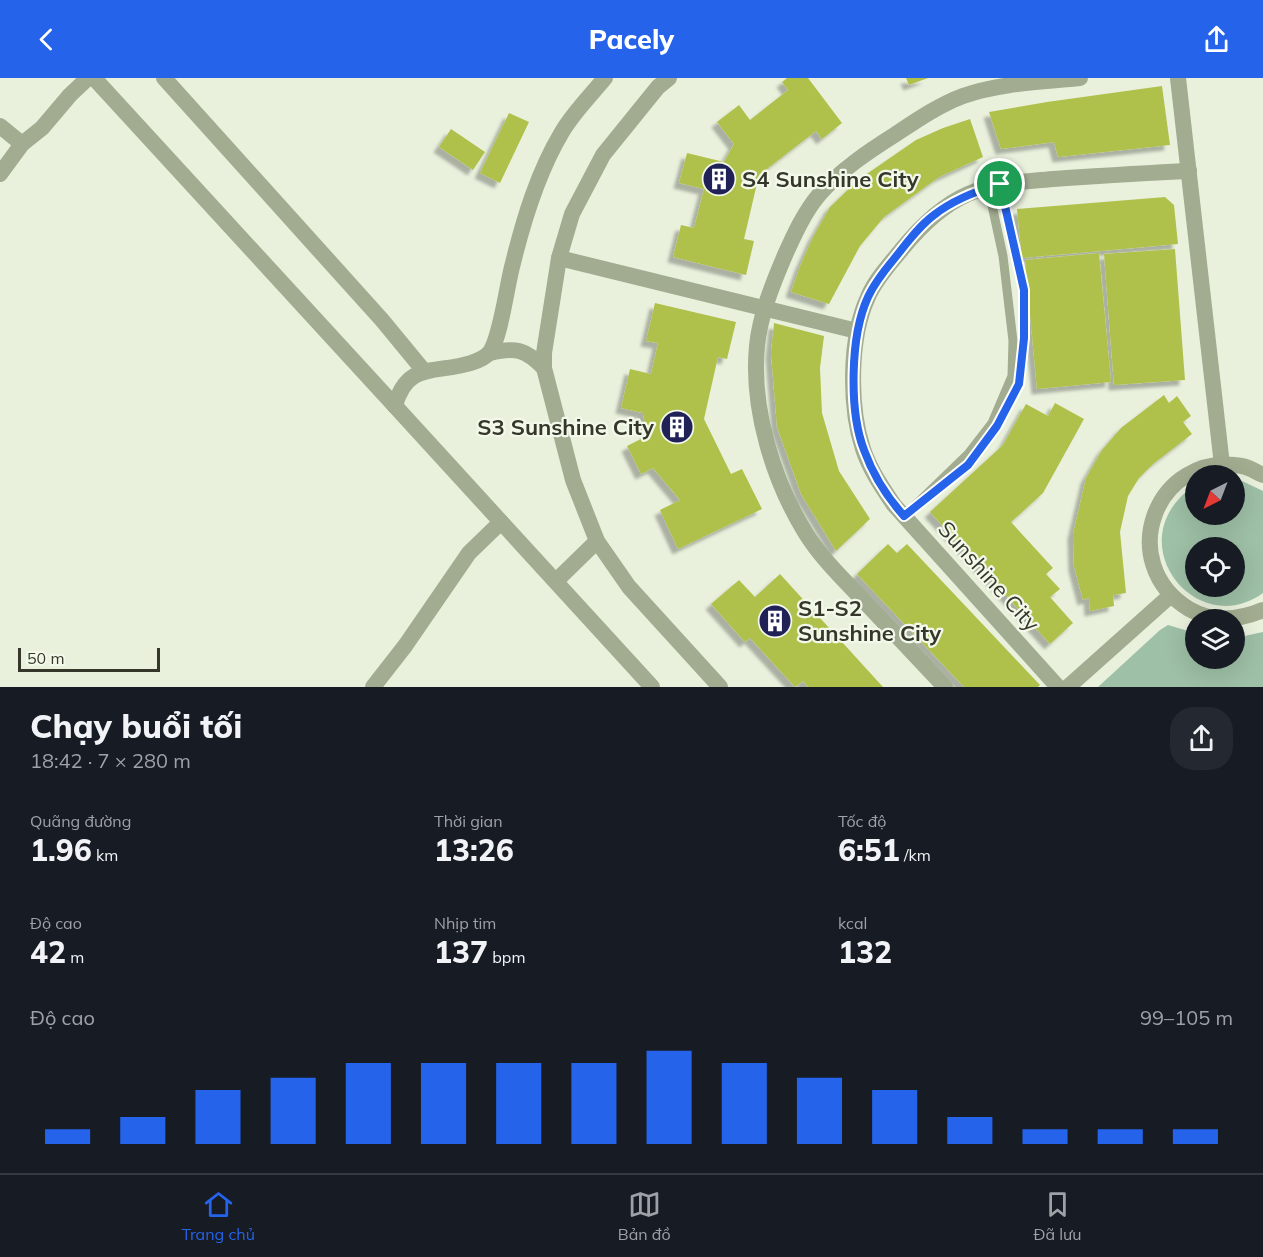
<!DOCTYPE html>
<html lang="vi">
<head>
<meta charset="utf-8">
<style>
  body { margin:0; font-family:Mulish,sans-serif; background:#242831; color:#f1f3f6; height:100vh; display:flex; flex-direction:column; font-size:22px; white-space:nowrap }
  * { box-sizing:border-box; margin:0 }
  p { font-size:20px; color:#9ea1a6 }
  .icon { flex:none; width:33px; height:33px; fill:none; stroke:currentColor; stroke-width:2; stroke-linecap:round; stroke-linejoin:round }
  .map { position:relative; height:609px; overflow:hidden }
  .side { display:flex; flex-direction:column; background:#171b24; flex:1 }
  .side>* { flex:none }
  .needle { width:39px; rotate:222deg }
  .fabs { position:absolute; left:1185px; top:387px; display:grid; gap:12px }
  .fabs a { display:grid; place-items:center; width:60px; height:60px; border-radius:50%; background:#171b24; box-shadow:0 6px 24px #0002; font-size:30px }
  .scale { position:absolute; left:18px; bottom:15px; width:142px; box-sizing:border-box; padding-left:6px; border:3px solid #343729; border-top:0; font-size:16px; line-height:21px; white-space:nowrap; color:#343729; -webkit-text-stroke:4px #f2f9ea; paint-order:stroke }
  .pin { position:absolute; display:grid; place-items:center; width:51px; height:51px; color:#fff; margin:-26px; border:3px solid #fff; border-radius:50%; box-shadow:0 2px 6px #0007 }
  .round { display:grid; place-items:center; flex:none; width:63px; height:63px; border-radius:24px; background:#242831 }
  .overview { display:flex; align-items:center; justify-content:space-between; height:102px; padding:0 30px }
  h1 { font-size:33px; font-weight:800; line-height:45px }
  .metrics { display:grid; grid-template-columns:repeat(3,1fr); gap:9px; height:102px; padding:6px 30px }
  .metrics div { display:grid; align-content:center }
  .metrics b { font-size:30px; font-weight:800 }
  .metrics small { font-size:16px; font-weight:400 }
  .metrics p { font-size:16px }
  .chart { height:168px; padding:12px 30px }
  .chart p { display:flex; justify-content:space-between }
  .chart svg { width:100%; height:108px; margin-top:6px; stroke:#2563eb; stroke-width:6 }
  header { display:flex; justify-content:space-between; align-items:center; height:78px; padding:0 30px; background:#2563eb; color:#fff; font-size:27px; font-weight:800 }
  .tab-bar { display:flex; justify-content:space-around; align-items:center; height:84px; border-top:2px solid #363941; background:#171b24; font-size:16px; color:#9ea1a6 }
  .tab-bar a { display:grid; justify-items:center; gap:3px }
  .tab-bar .current { color:#2563eb }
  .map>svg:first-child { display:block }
  .green { fill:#9ec0a6; fill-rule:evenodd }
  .building { fill:#b0c14c; filter:url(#shadow) }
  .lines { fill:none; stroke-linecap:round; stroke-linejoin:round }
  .path { stroke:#9ca687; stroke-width:4; stroke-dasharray:3 3; stroke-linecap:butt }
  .service { stroke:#a2ac90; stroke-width:9 }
  .minor { stroke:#a2ac90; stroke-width:16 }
  .tertiary { stroke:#a2ac90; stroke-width:16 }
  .route-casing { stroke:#fff; stroke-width:12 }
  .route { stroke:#2563eb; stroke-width:8 }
  .labels { text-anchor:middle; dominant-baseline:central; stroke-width:4.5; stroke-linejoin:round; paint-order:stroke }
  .poi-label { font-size:22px; font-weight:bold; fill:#343729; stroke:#f2f9ea; text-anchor:start }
  .street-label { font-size:22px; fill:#343729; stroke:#f2f9ea }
</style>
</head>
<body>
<header><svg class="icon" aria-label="back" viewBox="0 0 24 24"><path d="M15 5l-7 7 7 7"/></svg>Pacely<svg class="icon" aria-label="share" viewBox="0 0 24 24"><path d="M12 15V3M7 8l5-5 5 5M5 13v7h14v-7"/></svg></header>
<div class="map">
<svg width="1263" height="609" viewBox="0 0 1263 609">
  <defs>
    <filter id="shadow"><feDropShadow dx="-5.5" dy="5.5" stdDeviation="1.5" flood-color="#0004"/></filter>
  </defs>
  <rect width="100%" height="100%" fill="#e9f1dd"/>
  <g class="green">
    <path d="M1235,401L1240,402L1263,413V515C1196,564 1115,462 1195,407L1196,436H1234ZM1196,470H1234V508H1196Z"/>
    <path d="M1168,547L1195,555L1196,580H1234L1235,560L1263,554V609H1098L1160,552Z"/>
  </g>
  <g class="building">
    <path d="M787,0H808L842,45L822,61L816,53L759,97L744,161L754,163L746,197L673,179L681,147L694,150L704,111L679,105L687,75L724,84L734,66L717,44L739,27L750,42L788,12L782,4Z"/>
    <path d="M906,0H928L909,7Z"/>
    <path d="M1162,8L1170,67L1058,79L1054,64L1001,71L989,34L1047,24Z"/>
    <path d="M509,35L529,44L500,105L480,95Z"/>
    <path d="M970,41L983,79L939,99L884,139L860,168L829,226L791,214L800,188L813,159L830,129L858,102L916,62L943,50Z"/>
    <path d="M451,51L485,74L473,92L439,69Z"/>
    <path d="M1165,119L1174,127L1178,166L1022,180L1017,131Z"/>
    <path d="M1175,171L1185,302L1114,307L1104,176Z"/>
    <path d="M1099,175L1111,304L1037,311L1025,182Z"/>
    <path d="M655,225L736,244L727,281L718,279L704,341L731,396L742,391L762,431L678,471L660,432L680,422L653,390L641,396L627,368L647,358L643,335L621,330L630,291L651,296L658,265L646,263Z"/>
    <path d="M774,245L824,258L820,290L822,335L839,393L870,441L836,473L801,416L777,349L771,275Z"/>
    <path d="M1164,317L1169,325L1177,318L1191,338L1183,344L1192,356L1153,386L1139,400L1128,418L1120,454L1126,515L1113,517L1114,528L1090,533L1089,520L1083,522L1074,488L1073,456L1086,400L1102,372L1121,350Z"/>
    <path d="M1055,325L1084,341L1043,415L1011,444L1053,490L1046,496L1060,511L1050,519L1073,545L1050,566L930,434L1003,367L1026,326L1048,338Z"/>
    <path d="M888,466L897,475L907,466L1040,607L1038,609H964L857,496Z"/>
    <path d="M780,496L883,609H808L803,603L795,609L750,560L745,564L711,526L739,502L755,519Z"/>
  </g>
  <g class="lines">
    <path class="path" d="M1021,197L1024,212V225"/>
    <path class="service" d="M904,438L968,376L992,345L1012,298L1013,263L1003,178L988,109"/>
    <g class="minor">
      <path d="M94,0L395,328"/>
      <path d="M164,0L382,242L424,293"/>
      <path d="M1178,0L1222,387"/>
      <path d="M0,48L22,66"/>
      <path d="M0,96L22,66L42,50L70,17L88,0"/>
      <path d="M559,180L857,253"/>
      <path d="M1263,397C1256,394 1249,389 1242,388C1155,373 1114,485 1189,531C1213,545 1239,542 1263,532"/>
      <path d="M373,609L405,568L469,475L501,444"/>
      <path d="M945,609C918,580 891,552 864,523C843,501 821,480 805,454C773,402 751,330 757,268C760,237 773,205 785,177C794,157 804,135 818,118C839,93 869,73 896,56C917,42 939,27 963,18C1000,5 1042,4 1080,0"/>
      <path d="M1058,609L894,427C882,409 870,392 863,371C849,329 849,260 868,219C875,202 890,186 902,171C920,149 941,128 968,116C995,104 1024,104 1053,101C1098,98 1144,95 1189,93"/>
      <path d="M1068,609L1171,517"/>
    </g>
    <g class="tertiary">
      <path d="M605,0C591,17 573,35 562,54C538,94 524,140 513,185C507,206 501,258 490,274C486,279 477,283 471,285C436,296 407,283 395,328L652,609"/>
      <path d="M669,0L658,9L603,77L572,136L559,180L544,275V290L573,402L597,463L629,509L720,609"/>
      <path d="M490,275C516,269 525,271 544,290"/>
      <path d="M556,503L597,463"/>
    </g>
  </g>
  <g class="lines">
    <defs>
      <path id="route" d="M1000,106L1024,212V260L1019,306L997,348L968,387L904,438C887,419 873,397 864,372C849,333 850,258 868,219C874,206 884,193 894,181C906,166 918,149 934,137C953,122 976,113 1000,106Z"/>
    </defs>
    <use href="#route" class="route-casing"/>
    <use href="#route" class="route"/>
  </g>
  <defs>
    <symbol id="building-disc" viewBox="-11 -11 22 22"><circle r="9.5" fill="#202257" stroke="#f2f9ea"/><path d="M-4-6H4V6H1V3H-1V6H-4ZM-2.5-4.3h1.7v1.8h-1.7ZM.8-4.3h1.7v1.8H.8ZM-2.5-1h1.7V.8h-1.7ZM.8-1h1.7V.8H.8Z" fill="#fff"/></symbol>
  </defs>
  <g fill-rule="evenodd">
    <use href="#building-disc" x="700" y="82" width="38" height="38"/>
    <use href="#building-disc" x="658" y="330" width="38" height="38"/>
    <use href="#building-disc" x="756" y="524" width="38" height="38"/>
  </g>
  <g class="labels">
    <g class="poi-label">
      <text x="742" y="101">S4 Sunshine City</text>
      <text x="654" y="349" text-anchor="end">S3 Sunshine City</text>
      <text x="798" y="530">S1-S2<tspan x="798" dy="25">Sunshine City</tspan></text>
    </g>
    <g class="street-label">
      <text transform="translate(989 498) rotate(48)">Sunshine City</text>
    </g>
  </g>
</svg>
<div class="fabs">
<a><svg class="needle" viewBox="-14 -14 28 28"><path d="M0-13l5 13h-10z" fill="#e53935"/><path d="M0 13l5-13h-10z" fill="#9ea1a6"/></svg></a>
<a><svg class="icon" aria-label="locate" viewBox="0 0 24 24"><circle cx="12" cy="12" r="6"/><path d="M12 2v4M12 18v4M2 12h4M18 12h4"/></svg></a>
<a><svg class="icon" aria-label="layers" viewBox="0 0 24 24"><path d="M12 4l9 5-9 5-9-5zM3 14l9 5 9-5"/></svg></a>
</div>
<div class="scale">50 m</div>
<div class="pin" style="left:1000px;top:106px;background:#1e9e55"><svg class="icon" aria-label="arrive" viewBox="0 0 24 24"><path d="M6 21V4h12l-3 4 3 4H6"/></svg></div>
</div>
<section class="side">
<div class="overview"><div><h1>Chạy buổi tối</h1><p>18:42 · 7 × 280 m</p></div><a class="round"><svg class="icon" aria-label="share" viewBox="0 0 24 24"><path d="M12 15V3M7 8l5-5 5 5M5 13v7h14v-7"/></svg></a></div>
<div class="metrics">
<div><p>Quãng đường</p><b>1.96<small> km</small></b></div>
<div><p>Thời gian</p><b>13:26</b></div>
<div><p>Tốc độ</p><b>6:51<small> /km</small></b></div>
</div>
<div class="metrics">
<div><p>Độ cao</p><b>42<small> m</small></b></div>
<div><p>Nhịp tim</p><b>137<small> bpm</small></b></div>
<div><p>kcal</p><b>132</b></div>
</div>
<div class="chart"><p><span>Độ cao</span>99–105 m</p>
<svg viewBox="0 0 160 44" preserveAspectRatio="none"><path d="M5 44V38M15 44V33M25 44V22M35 44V17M45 44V11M55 44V11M65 44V11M75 44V11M85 44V6M95 44V11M105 44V17M115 44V22M125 44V33M135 44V38M145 44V38M155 44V38"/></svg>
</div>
</section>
<nav class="tab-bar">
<a class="current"><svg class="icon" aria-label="home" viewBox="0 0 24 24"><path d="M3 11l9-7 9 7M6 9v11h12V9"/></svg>Trang chủ</a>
<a><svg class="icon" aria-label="map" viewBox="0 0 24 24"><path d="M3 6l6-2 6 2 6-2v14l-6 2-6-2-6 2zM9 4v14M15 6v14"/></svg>Bản đồ</a>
<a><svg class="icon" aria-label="saved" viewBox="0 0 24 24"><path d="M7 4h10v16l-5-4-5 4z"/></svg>Đã lưu</a>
</nav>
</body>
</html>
